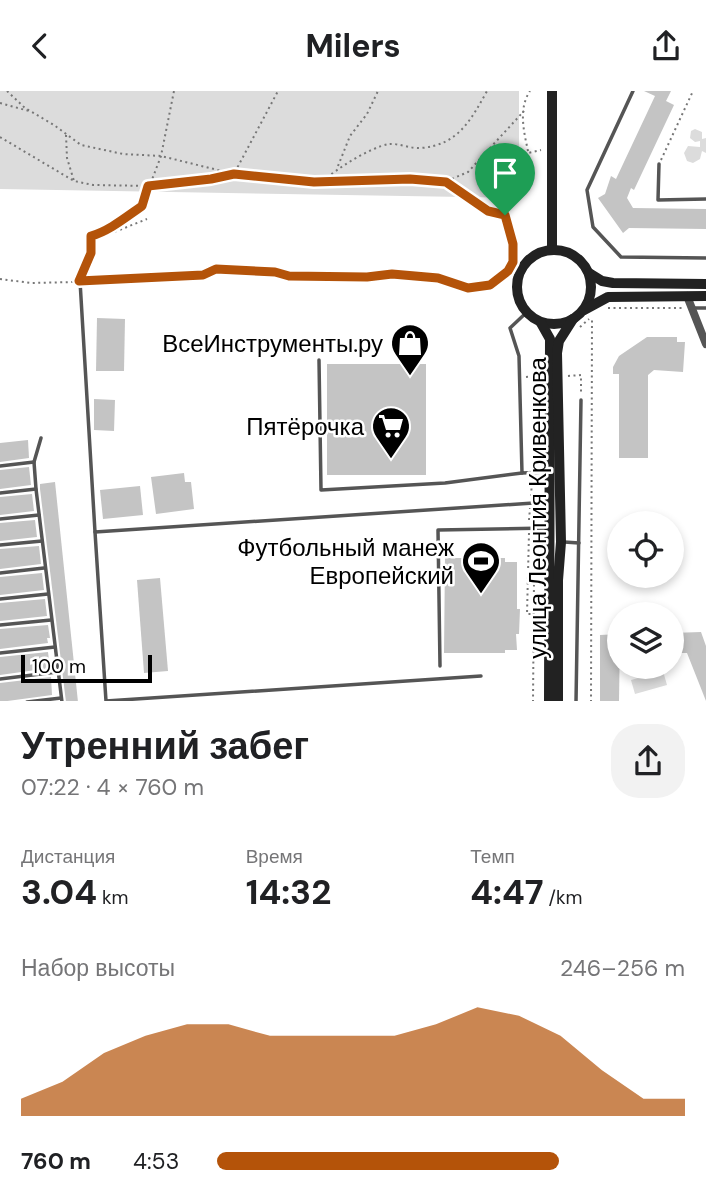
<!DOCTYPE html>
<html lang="ru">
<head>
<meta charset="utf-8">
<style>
  body { margin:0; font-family:"DM Sans",sans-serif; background:#f2f2f2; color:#202124; height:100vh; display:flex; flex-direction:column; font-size:26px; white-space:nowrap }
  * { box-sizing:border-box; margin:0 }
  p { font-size:23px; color:#757577 }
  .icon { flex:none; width:38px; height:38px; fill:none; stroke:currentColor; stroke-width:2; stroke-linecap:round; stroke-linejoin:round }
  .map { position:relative; height:610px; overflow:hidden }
  .side { display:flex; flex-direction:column; background:#fff; flex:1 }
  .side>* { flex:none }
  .fabs { position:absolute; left:607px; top:420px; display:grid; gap:14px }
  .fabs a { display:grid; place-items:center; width:77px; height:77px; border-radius:50%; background:#fff; box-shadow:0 4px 10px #0003; font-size:35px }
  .scale { position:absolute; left:21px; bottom:18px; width:131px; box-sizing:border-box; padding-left:7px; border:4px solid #000; border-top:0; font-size:19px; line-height:24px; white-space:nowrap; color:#000; -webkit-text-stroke:5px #fff; paint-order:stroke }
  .pin { position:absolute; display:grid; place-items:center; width:60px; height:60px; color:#fff; margin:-72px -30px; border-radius:50% 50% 50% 0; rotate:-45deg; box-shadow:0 0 7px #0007 }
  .pin .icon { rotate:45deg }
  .round { display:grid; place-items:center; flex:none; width:74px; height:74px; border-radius:28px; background:#f2f2f2 }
  .headline { display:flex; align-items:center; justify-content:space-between; height:119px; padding:0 21px }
  h1 { font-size:38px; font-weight:700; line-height:52px }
  .figures { display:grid; grid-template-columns:repeat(3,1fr); gap:10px; height:119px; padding:7px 21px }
  .figures div { display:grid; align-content:center }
  .figures b { font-size:35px; font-weight:700 }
  .figures small { font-size:19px; font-weight:400 }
  .figures p { font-size:19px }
  .chart { height:196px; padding:14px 21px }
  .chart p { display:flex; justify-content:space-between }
  .chart svg { width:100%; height:126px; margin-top:7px; fill:#b45309; opacity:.7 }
  ul { padding:0 21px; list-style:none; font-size:23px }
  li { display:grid; grid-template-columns:112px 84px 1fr; align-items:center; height:52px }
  li i { height:18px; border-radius:9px; background:#b45309 }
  header { display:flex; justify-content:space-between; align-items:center; height:91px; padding:0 21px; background:#fff; font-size:32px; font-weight:700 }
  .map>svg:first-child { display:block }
  .green { fill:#dcdcdc }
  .building { fill:#c4c4c4 }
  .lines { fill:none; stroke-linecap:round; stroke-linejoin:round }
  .path { stroke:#777; stroke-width:2; stroke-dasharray:2 3.5; stroke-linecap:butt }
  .lane { stroke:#555; stroke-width:3.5 }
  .street { stroke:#555; stroke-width:8 }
  .secondary { stroke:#222; stroke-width:10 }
  .route-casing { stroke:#fff; stroke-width:14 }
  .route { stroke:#b45309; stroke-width:9 }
  .labels { text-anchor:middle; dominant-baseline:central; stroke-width:5; stroke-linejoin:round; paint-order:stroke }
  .poi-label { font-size:24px; fill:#000; stroke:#fff; text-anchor:end }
  .street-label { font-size:24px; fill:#000; stroke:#fff }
</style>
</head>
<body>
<header><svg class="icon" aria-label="back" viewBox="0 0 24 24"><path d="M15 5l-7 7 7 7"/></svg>Milers<svg class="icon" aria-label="share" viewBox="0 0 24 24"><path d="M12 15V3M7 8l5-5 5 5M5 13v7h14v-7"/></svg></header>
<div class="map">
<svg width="706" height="611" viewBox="0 0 706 611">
  <rect width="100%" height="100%" fill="#fff"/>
  <g class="green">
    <path d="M0,0H519V107L0,98Z"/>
    <path d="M695,38L702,41V48L706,47V62L702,60L700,68L693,72L687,70L684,62L688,55L700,56V50L695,51L690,47L691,40Z"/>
    <path d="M663,580L667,594L635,603L631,589Z"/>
  </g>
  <g class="building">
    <path d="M644,0H671L666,10L674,14L634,99L631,97L627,107L633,117L706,118V138L629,137L623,142L598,107L605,103L611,85L616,88L655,5Z"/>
    <path d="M97,227L125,228L124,280H96Z"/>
    <path d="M647,246H677V251H685L683,281L654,279L648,284V367H619V283H613V276L619,265Z"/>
    <rect x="327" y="273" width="99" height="111"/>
    <path d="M94,308L115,309L114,340L94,339Z"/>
    <path d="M28,349L29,367L0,371V352Z"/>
    <path d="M29,376L31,394L0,398V379Z"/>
    <path d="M184,382L185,391H191L194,418L156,423L151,386Z"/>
    <path d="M55,391L78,611H66L40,398V393Z"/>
    <path d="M140,395L143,424L103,428L100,399Z"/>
    <path d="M32,403L34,420L0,424V406Z"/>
    <path d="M35,429L37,446L0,450V432Z"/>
    <path d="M39,455L41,473L0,478V458Z"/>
    <path d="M445,467H505V471H517V518H520L519,543H516L517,559H505V562H444Z"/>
    <path d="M42,482L44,499L0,504V486Z"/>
    <path d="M160,487L168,580L144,582L137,489Z"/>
    <path d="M45,508L47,525L0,530V512Z"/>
    <path d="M48,534L50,547H47L48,552L0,558V538Z"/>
    <path d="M701,541L706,555V610L687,562H672V542Z"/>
    <path d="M620,543L619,611H600V544Z"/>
    <path d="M48,561L50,577L0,584V566Z"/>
    <path d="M51,586L52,604L0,611V592Z"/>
  </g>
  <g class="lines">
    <g class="path">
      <path d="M7,0L25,17L54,34L81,54L123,63L161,65L234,83L314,91L409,88L446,91L488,120L504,123"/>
      <path d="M0,12L29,20"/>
      <path d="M66,44L67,67L74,90"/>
      <path d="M0,46L74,90L93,94L148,95L231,84"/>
      <path d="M528,60C524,41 518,18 530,0"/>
      <path d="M661,69L693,0"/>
      <path d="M338,75L350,45L367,23L378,0"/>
      <path d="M235,81L278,0"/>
      <path d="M323,90C336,78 371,56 389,53C399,52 411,58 421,57C458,54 471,29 487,0"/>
      <path d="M447,90L468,81L524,20"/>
      <path d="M98,143L104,138L116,134L124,126L142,115L161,65L174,0"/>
      <path d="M82,185L91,162V145L117,140L147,128"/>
      <path d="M0,188L31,192L73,191"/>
      <path d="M85,190L203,184L216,178L275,181L289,185L367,186L392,183L438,187L468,197L490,194L508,180L513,171V153L507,134L503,111L510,86L528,62L541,59"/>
      <path d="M608,217H683"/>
      <path d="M580,236L589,228"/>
      <path d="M568,285L581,284V304"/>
      <path d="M526,286L541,285"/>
      <path d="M531,405L532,390"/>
      <path d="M529,429L530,417"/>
      <path d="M529,442L527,523H534"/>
      <path d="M533,611L534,489H541"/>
      <path d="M591,611L592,227"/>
    </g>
    <g class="lane">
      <path d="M633,0L587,99L593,136L621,166L706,167"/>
      <path d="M659,73L658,109L706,108"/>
      <path d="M80,190L95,441L548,411"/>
      <path d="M694,217H706"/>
      <path d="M527,221L510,237L519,265L522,382L547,381"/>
      <path d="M319,269L321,399L445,392L522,382"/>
      <path d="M41,347L34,371L36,398L62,611"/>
      <path d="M0,375L34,371"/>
      <path d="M0,402L36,398"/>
      <path d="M0,428L39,424"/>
      <path d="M95,441L106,610L481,585"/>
      <path d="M564,451L579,452"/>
      <path d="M0,454L42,450"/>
      <path d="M0,482L44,477"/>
      <path d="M0,508L48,503"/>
      <path d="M0,534L51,529"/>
      <path d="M0,562L55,556"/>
      <path d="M440,575L438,439L548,437"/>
      <path d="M0,588L57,581"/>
      <path d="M27,611L61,607"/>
      <path d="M576,611L581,309"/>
    </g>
    <path class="street" d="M687,205L706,253"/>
    <g class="secondary">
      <path d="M552,0V159"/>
      <circle cx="554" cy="196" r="37"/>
      <path d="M589,182L602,190L613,192L706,193"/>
      <path d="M584,219L608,206L706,205"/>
      <path d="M541,232L550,248L549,611"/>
      <path d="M558,611V489L561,451L557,262L559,250L573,228"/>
    </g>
  </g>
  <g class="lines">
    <defs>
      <path id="route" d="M234,83L314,91L410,88L446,91L488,120L505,124L513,153V171L508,180L490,194L468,197L438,187L392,183L367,186L289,185L275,181L216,178L203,184L79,190L91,162V145C109,140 126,126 142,115L148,95L211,88Z"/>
    </defs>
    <use href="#route" class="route-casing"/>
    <use href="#route" class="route"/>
  </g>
  <defs>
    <symbol id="shop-pin" viewBox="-11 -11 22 30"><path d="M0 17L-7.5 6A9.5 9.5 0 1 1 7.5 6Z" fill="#000" stroke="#fff"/><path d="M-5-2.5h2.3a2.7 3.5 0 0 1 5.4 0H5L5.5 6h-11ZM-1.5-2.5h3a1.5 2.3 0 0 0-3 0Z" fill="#fff"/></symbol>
    <symbol id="supermarket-pin" viewBox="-11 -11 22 30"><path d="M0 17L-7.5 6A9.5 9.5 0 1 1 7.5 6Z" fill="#000" stroke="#fff"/><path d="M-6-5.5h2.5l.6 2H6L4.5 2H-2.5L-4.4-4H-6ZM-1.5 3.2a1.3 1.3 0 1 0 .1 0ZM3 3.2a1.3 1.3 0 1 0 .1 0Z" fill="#fff"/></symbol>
    <symbol id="stadium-pin" viewBox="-11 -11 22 30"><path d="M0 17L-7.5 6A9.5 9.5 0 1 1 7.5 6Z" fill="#000" stroke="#fff"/><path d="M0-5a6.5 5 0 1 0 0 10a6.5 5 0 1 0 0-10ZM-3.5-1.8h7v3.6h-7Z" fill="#fff"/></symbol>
  </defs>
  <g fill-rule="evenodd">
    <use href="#shop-pin" x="388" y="230" width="44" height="60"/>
    <use href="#supermarket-pin" x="369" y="313" width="44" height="60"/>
    <use href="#stadium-pin" x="459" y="448" width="44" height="60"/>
  </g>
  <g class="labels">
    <g class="poi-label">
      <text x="383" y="252">ВсеИнструменты.ру</text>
      <text x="364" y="335">Пятёрочка</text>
      <text x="454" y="456">Футбольный манеж<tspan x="454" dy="28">Европейский</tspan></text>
    </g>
    <g class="street-label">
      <text transform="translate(537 417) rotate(-90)">улица Леонтия Кривенкова</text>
    </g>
  </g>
</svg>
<div class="fabs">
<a><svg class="icon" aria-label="locate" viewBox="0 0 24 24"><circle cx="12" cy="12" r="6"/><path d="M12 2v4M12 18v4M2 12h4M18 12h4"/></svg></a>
<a><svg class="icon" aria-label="layers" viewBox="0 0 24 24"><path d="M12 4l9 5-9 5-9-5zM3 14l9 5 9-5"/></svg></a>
</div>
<div class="scale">100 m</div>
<div class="pin" style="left:505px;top:124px;background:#1e9e55"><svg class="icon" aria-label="arrive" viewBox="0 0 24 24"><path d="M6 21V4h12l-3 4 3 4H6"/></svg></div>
</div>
<section class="side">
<div class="headline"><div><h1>Утренний забег</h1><p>07:22 · 4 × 760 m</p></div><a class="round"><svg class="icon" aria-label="share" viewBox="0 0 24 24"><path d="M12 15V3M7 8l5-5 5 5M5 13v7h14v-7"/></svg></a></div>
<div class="figures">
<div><p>Дистанция</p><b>3.04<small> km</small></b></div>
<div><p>Время</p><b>14:32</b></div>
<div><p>Темп</p><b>4:47<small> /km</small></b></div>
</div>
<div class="chart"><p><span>Набор высоты</span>246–256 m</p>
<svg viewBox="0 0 160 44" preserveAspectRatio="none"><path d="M0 44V38L10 32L20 22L30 16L40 12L50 12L60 16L70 16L80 16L90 16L100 12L110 6L120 9L130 16L140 28L150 38L160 38V44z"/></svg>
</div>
<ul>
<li><b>760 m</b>4:53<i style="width:73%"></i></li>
</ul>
</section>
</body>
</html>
